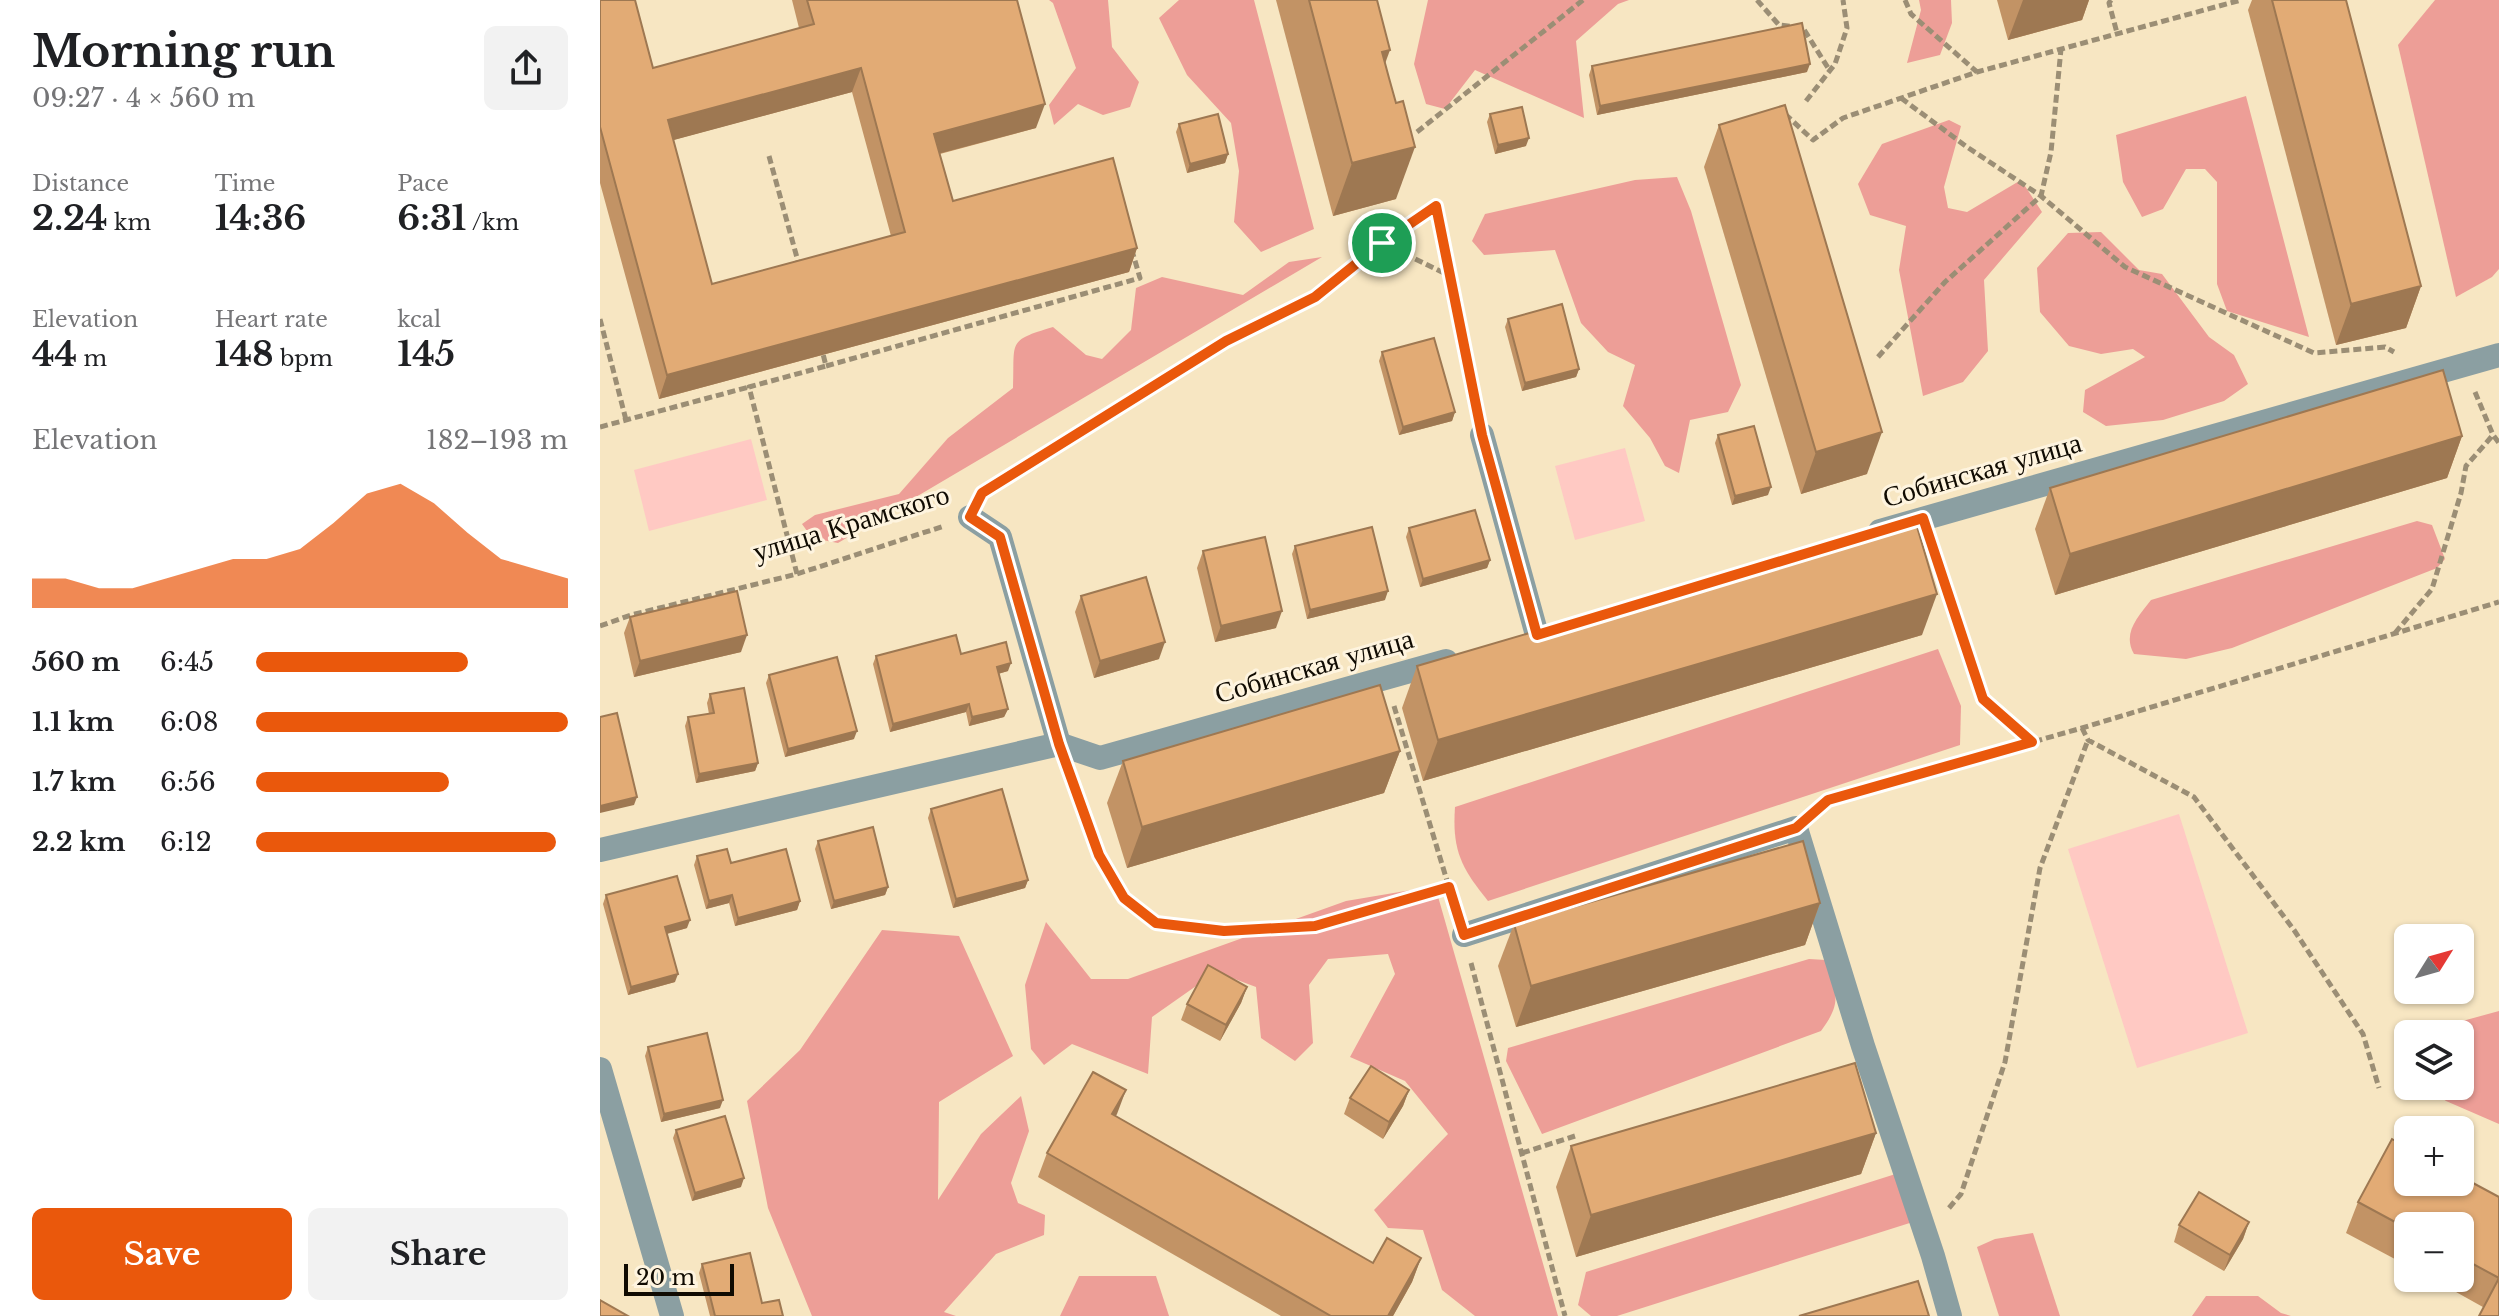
<!DOCTYPE html>
<html lang="en">
<head>
<meta charset="utf-8">
<style>
  body { margin:0; font-family:"Libre Baskerville",serif; background:#f2f2f2; color:#202124; height:100vh; display:flex; flex-direction:column; font-size:30px; white-space:nowrap }
  * { box-sizing:border-box; margin:0 }
  p { font-size:26px; color:#757577 }
  .icon { flex:none; width:44px; height:44px; fill:none; stroke:currentColor; stroke-width:2; stroke-linecap:round; stroke-linejoin:round }
  .map { position:relative; flex:1; overflow:hidden }
  .details { display:flex; flex-direction:column; background:#fff; width:600px }
  .details>* { flex:none }
  .needle { width:52px; rotate:53deg }
  .controls { position:absolute; left:1794px; top:924px; display:grid; gap:16px }
  .controls a { display:grid; place-items:center; width:80px; height:80px; border-radius:12px; background:#fff; box-shadow:0 2px 6px #0004; font-size:40px }
  .scale { position:absolute; left:24px; bottom:20px; width:110px; box-sizing:border-box; padding-left:8px; border:4px solid #100b02; border-top:0; font-size:22px; line-height:28px; white-space:nowrap; color:#100b02; -webkit-text-stroke:6px #fef4df; paint-order:stroke }
  .pin { position:absolute; display:grid; place-items:center; width:68px; height:68px; color:#fff; margin:-34px; border:4px solid #fff; border-radius:50%; box-shadow:0 2px 8px #0007 }
  .round { display:grid; place-items:center; flex:none; width:84px; height:84px; border-radius:12px; background:#f2f2f2 }
  .overview { display:flex; align-items:center; justify-content:space-between; height:136px; padding:0 32px }
  h1 { font-size:44px; font-weight:700; line-height:60px }
  .figures { display:grid; grid-template-columns:repeat(3,1fr); gap:12px; height:136px; padding:8px 32px }
  .figures div { display:grid; align-content:center }
  .figures b { font-size:34px; font-weight:700 }
  .figures small { font-size:22px; font-weight:400 }
  .figures p { font-size:22px }
  .chart { height:224px; padding:16px 32px }
  .chart p { display:flex; justify-content:space-between }
  .chart svg { width:100%; height:144px; margin-top:8px; fill:#ea580c; opacity:.7 }
  .button { display:flex; gap:16px; margin-top:auto; padding:16px 32px }
  .button a { flex:1; height:92px; border-radius:12px; background:#ea580c; color:#fff; font-size:32px; font-weight:700; line-height:92px; text-align:center }
  .button a+a { background:#f2f2f2; color:#202124 }
  ul { padding:0 32px; list-style:none; font-size:26px }
  li { display:grid; grid-template-columns:128px 96px 1fr; align-items:center; height:60px }
  li i { height:20px; border-radius:10px; background:#ea580c }
  main { display:flex; flex:1; min-height:0 }
  .map>svg:first-child { display:block }
  .green { fill:#ffc9c3 }
  .forest { fill:#ed9e97 }
  .lines { fill:none; stroke-linecap:round; stroke-linejoin:round }
  .path { stroke:#9b8e75; stroke-width:5; stroke-dasharray:8 4; stroke-linecap:butt }
  .minor { stroke:#8b9fa2; stroke-width:24 }
  .wall { fill:#c29365; fill-rule:evenodd }
  .shaded-wall { fill:#9e7852 }
  .building { fill:#e2ab75; stroke:#9e7852; stroke-width:2; fill-rule:evenodd }
  .route-casing { stroke:#fff; stroke-width:16 }
  .route { stroke:#ea580c; stroke-width:10 }
  .labels { text-anchor:middle; dominant-baseline:central; stroke-width:6; stroke-linejoin:round; paint-order:stroke }
  .street-label { font-size:28px; fill:#100b02; stroke:#fef4df }
</style>
</head>
<body>
<main>
<section class="details">
<div class="overview"><div><h1>Morning run</h1><p>09:27 · 4 × 560 m</p></div><a class="round"><svg class="icon" aria-label="share" viewBox="0 0 24 24"><path d="M12 15V3M7 8l5-5 5 5M5 13v7h14v-7"/></svg></a></div>
<div class="figures">
<div><p>Distance</p><b>2.24<small> km</small></b></div>
<div><p>Time</p><b>14:36</b></div>
<div><p>Pace</p><b>6:31<small> /km</small></b></div>
</div>
<div class="figures">
<div><p>Elevation</p><b>44<small> m</small></b></div>
<div><p>Heart rate</p><b>148<small> bpm</small></b></div>
<div><p>kcal</p><b>145</b></div>
</div>
<div class="chart"><p><span>Elevation</span>182–193 m</p>
<svg viewBox="0 0 160 44" preserveAspectRatio="none"><path d="M0 44V35L10 35L20 38L30 38L40 35L50 32L60 29L70 29L80 26L90 18L100 9L110 6L120 12L130 21L140 29L150 32L160 35V44z"/></svg>
</div>
<ul>
<li><b>560 m</b>6:45<i style="width:68%"></i></li>
<li><b>1.1 km</b>6:08<i style="width:100%"></i></li>
<li><b>1.7 km</b>6:56<i style="width:62%"></i></li>
<li><b>2.2 km</b>6:12<i style="width:96%"></i></li>
</ul>
<div class="button"><a>Save</a><a>Share</a></div>
</section>
<div class="map">
<svg width="1899" height="1316" viewBox="0 0 1899 1316">
  <rect width="100%" height="100%" fill="#f7e6c2"/>
  <g class="green">
    <path d="M151,439L167,500L49,531L34,470Z"/>
    <path d="M1025,448L1045,521L975,540L955,466Z"/>
    <path d="M1579,814L1648,1033L1537,1068L1468,849Z"/>
  </g>
  <g class="forest">
    <path d="M449,0H508L512,47L539,82L530,107L503,115L478,104L454,125L449,105L476,68L453,3Z"/>
    <path d="M579,0H654L714,229L661,252L634,222L639,171L631,123L587,75L559,18Z"/>
    <path d="M828,0H1029L1018,4L976,41L984,118L875,70L845,109L826,104L814,64Z"/>
    <path d="M1319,0H1351L1352,23L1340,55L1307,63L1321,10Z"/>
    <path d="M1835,0H1899V269L1892,277L1856,297L1798,45Z"/>
    <path d="M1646,96L1709,337L1627,311L1617,284V182L1605,169H1586L1563,209L1542,217L1523,182L1516,135Z"/>
    <path d="M1349,120L1361,126L1344,187L1348,208L1367,212L1421,180L1442,212L1384,280L1388,351L1363,382L1323,396L1299,270L1306,226L1270,215L1258,184L1282,144Z"/>
    <path d="M1077,177L1091,211L1141,385L1128,412L1090,420L1079,473L1065,466L1050,438L1023,406L1035,365L1008,352L981,323L955,250L884,255L872,241L885,214L1035,180Z"/>
    <path d="M1501,232L1539,270L1562,274L1609,337L1634,355L1648,384L1624,401L1563,420L1506,426L1483,412L1485,390L1545,357L1533,349L1501,354L1469,346L1440,312L1437,268L1468,233Z"/>
    <path d="M722,257L238,543L212,538L202,524L215,515L299,494L348,438L413,388C415,341 406,341 453,327L486,355L502,359L531,330L536,288L562,277L643,295L689,262Z"/>
    <path d="M1817,521L1832,525L1845,559L1837,568L1632,648L1586,659L1534,654C1522,633 1538,617 1551,600Z"/>
    <path d="M1338,649L1361,706L1360,745L888,901C861,868 852,850 855,807Z"/>
    <path d="M835,886L958,1316H875L842,1290L823,1230L788,1228L774,1210L848,1134L805,1081L750,1057L795,974L788,954L728,959L709,985L713,1043L695,1061L661,1038L656,987L616,972L552,1017L548,1074L472,1044L444,1065L431,1049L425,985L446,922L491,979H528L746,901Z"/>
    <path d="M282,930L359,936L413,1056L339,1102L338,1200L381,1134L421,1096L429,1131L411,1183L418,1203L445,1215L444,1235L396,1254L344,1312L356,1316H212L168,1208L147,1101L200,1050Z"/>
    <path d="M1209,959L1226,960C1236,994 1243,1001 1221,1031L942,1134L906,1061L908,1048Z"/>
    <path d="M1899,1011V1124L1846,1101L1827,1086H1860V1034H1815Z"/>
    <path d="M1305,1171L1316,1221L1017,1316H991L978,1305L986,1272Z"/>
    <path d="M1433,1233L1460,1316H1399L1377,1247L1395,1239Z"/>
    <path d="M479,1276H556L569,1316H460Z"/>
    <path d="M1606,1296H1658L1681,1313L1691,1316H1592Z"/>
  </g>
  <g class="lines">
    <g class="path">
      <path d="M1157,0L1179,25L1203,28L1230,71"/>
      <path d="M1305,0L1311,14L1377,72"/>
      <path d="M1511,0L1509,3L1517,33"/>
      <path d="M1301,98L1367,147L1441,196L1525,267L1714,353L1785,347L1794,352"/>
      <path d="M1206,101L1235,64L1247,28L1243,0"/>
      <path d="M1185,114L1213,140L1243,118L1377,72L1641,0"/>
      <path d="M817,132L983,0"/>
      <path d="M169,156L199,265"/>
      <path d="M783,243L850,276"/>
      <path d="M0,319L26,420"/>
      <path d="M1278,357L1345,282L1441,196L1451,152L1461,49"/>
      <path d="M226,366L540,278L533,254"/>
      <path d="M1875,392L1893,435L1899,443"/>
      <path d="M0,427L149,387"/>
      <path d="M386,491L626,341L715,297L782,243L836,206L876,406"/>
      <path d="M1332,546L1383,699L1431,741"/>
      <path d="M197,574L149,387L226,366L223,354"/>
      <path d="M0,626L31,615L197,574L344,526"/>
      <path d="M1795,633L1832,589L1861,493L1866,466L1893,435"/>
      <path d="M794,706L855,907"/>
      <path d="M1482,728L1488,740L1594,797L1694,930L1763,1034L1779,1088"/>
      <path d="M473,782L499,855L524,898L556,923L624,931L715,926L849,887"/>
      <path d="M1218,809L1228,800L1482,728L1899,602"/>
      <path d="M871,963L965,1316"/>
      <path d="M922,1153L975,1136"/>
      <path d="M1349,1208L1361,1194L1405,1062L1440,868L1488,740"/>
    </g>
    <g class="minor">
      <path d="M882,435L937,635"/>
      <path d="M370,517L400,537L459,744"/>
      <path d="M1280,531L1899,355"/>
      <path d="M0,850L459,744L500,758L846,661"/>
      <path d="M864,935L1196,828L1263,1046L1333,1256L1350,1316"/>
      <path d="M0,1069L72,1316"/>
    </g>
  </g>
  <g class="wall">
    <path d="M0,0L53,68L199,28L192,0H417L436,128L340,154L353,201L537,248L529,272L59,399L0,183ZM252,92L291,236L112,284L73,140Z"/>
    <path d="M676,0H777L785,63L796,199L733,216Z"/>
    <path d="M1397,0H1489L1482,20L1408,40Z"/>
    <path d="M1652,0H1746L1821,286L1806,328L1736,345L1648,10Z"/>
    <path d="M992,66L1207,72L997,115L989,75Z"/>
    <path d="M890,114L926,146L895,154L887,122Z"/>
    <path d="M579,124L628,154L625,163L587,173L576,132Z"/>
    <path d="M1119,125L1267,474L1201,494L1104,167Z"/>
    <path d="M908,319L979,369L976,377L922,391L905,327Z"/>
    <path d="M782,352L855,412L852,421L799,435L779,361Z"/>
    <path d="M1118,435L1168,495L1132,505L1115,443Z"/>
    <path d="M1862,436L1847,478L1455,595L1435,529L1450,488Z"/>
    <path d="M809,528L890,560L887,568L820,587L806,537Z"/>
    <path d="M695,546L785,600L707,619L692,554Z"/>
    <path d="M603,551L676,628L615,642L597,568Z"/>
    <path d="M481,596L559,659L494,678L475,612Z"/>
    <path d="M30,617L141,652L34,677L24,633Z"/>
    <path d="M1322,635L823,781L802,708L817,666Z"/>
    <path d="M361,654L408,671L398,674L408,709L404,717L369,726L366,712L290,732L273,664L276,656Z"/>
    <path d="M169,675L254,739L185,757L166,683Z"/>
    <path d="M110,694L158,763L155,771L96,783L85,726L88,717L109,714L107,703Z"/>
    <path d="M800,751L784,793L527,868L507,803L523,761Z"/>
    <path d="M331,809L428,880L425,888L353,908L328,818Z"/>
    <path d="M218,841L288,887L285,895L231,909L215,849Z"/>
    <path d="M97,856L131,863L200,901L197,910L135,926L129,903L106,909L94,865Z"/>
    <path d="M6,895L87,928L67,934L75,982L28,995L3,904Z"/>
    <path d="M1220,903L1205,945L916,1027L898,966L914,924Z"/>
    <path d="M647,987L641,1003L620,1041L581,1020L587,1004Z"/>
    <path d="M48,1047L120,1108L61,1122L45,1056Z"/>
    <path d="M809,1090L803,1106L783,1139L744,1114L750,1098Z"/>
    <path d="M516,1116L773,1263L821,1258L812,1282L793,1316H681L438,1177L447,1153Z"/>
    <path d="M76,1130L141,1187L92,1201L73,1138Z"/>
    <path d="M1276,1133L1261,1174L976,1257L956,1187L971,1146Z"/>
    <path d="M1899,1197V1316L1831,1278H1860V1226H1808V1266L1746,1233L1758,1202Z"/>
    <path d="M1649,1222L1643,1239L1624,1271L1574,1242L1579,1225Z"/>
    <path d="M102,1264L162,1303L183,1316H110L99,1273Z"/>
  </g>
  <g class="shaded-wall">
    <path d="M1423,0H1489L1482,20L1408,40Z"/>
    <path d="M790,50L771,102L782,52Z"/>
    <path d="M1210,64L1207,72L997,115L1000,106Z"/>
    <path d="M261,68L252,92L59,144L68,120Z"/>
    <path d="M445,104L436,128L326,157L334,134Z"/>
    <path d="M929,138L926,146L895,154L898,145Z"/>
    <path d="M815,147L796,199L733,216L752,163Z"/>
    <path d="M628,154L625,163L587,173L590,164Z"/>
    <path d="M537,248L529,272L59,399L67,375Z"/>
    <path d="M1821,286L1806,328L1736,345L1751,304Z"/>
    <path d="M979,369L976,377L922,391L925,383Z"/>
    <path d="M855,412L852,421L799,435L803,427Z"/>
    <path d="M1282,432L1267,474L1201,494L1216,452Z"/>
    <path d="M1862,436L1847,478L1455,595L1470,554Z"/>
    <path d="M1171,487L1168,495L1132,505L1135,496Z"/>
    <path d="M890,560L887,568L820,587L823,579Z"/>
    <path d="M788,591L785,600L707,619L710,610Z"/>
    <path d="M1337,594L1322,635L823,781L838,740Z"/>
    <path d="M682,611L676,628L615,642L621,626Z"/>
    <path d="M147,635L141,652L34,677L40,661Z"/>
    <path d="M565,642L559,659L494,678L500,661Z"/>
    <path d="M411,663L408,671L394,675L397,667Z"/>
    <path d="M369,704L366,712L290,732L293,724Z"/>
    <path d="M408,709L404,717L369,726L372,717Z"/>
    <path d="M257,731L254,739L185,757L188,749Z"/>
    <path d="M800,751L784,793L527,868L542,827Z"/>
    <path d="M158,763L155,771L96,783L99,774Z"/>
    <path d="M37,797L34,805L0,813V806Z"/>
    <path d="M428,880L425,888L353,908L356,899Z"/>
    <path d="M288,887L285,895L231,909L234,901Z"/>
    <path d="M132,895L129,903L106,909L109,901Z"/>
    <path d="M200,901L197,910L135,926L138,918Z"/>
    <path d="M1220,903L1205,945L916,1027L931,986Z"/>
    <path d="M90,920L87,928L62,935L65,927Z"/>
    <path d="M78,974L75,982L28,995L31,987Z"/>
    <path d="M647,987L641,1003L620,1041L626,1025Z"/>
    <path d="M526,1090L517,1114L503,1138L512,1114Z"/>
    <path d="M809,1090L803,1106L783,1139L789,1122Z"/>
    <path d="M123,1100L120,1108L61,1122L64,1114Z"/>
    <path d="M1276,1133L1261,1174L976,1257L991,1215Z"/>
    <path d="M144,1178L141,1187L92,1201L95,1193Z"/>
    <path d="M1649,1222L1643,1239L1624,1271L1630,1255Z"/>
    <path d="M821,1258L812,1282L793,1316H788Z"/>
  </g>
  <g class="building">
    <path d="M0,0H35L53,68L214,24L207,0H417L445,104L334,134L353,201L513,158L537,248L67,375L0,127ZM261,68L305,232L112,284L68,120Z"/>
    <path d="M709,0H777L790,50L782,52L789,78L796,103L803,101L815,147L752,163Z"/>
    <path d="M1672,0H1746L1821,286L1751,304Z"/>
    <path d="M1202,23L1210,64L1000,106L992,66Z"/>
    <path d="M1185,105L1282,432L1216,452L1119,125Z"/>
    <path d="M922,107L929,138L898,145L890,114Z"/>
    <path d="M618,114L628,154L590,164L579,124Z"/>
    <path d="M962,304L979,369L925,383L908,319Z"/>
    <path d="M834,338L855,412L803,427L782,352Z"/>
    <path d="M1843,370L1862,436L1470,554L1450,488Z"/>
    <path d="M1154,426L1171,487L1135,496L1118,435Z"/>
    <path d="M875,510L890,560L823,579L809,528Z"/>
    <path d="M1315,520L1337,594L838,740L817,666Z"/>
    <path d="M772,527L788,591L710,610L695,546Z"/>
    <path d="M665,537L682,611L621,626L603,551Z"/>
    <path d="M546,577L565,642L500,661L481,596Z"/>
    <path d="M137,591L147,635L40,661L30,617Z"/>
    <path d="M356,635L361,654L406,642L411,663L397,667L408,709L372,717L369,704L293,724L276,656Z"/>
    <path d="M237,657L257,731L188,749L169,675Z"/>
    <path d="M780,685L800,751L542,827L523,761Z"/>
    <path d="M144,688L158,763L99,774L88,717L114,713L110,694Z"/>
    <path d="M17,713L37,797L0,806V717Z"/>
    <path d="M402,789L428,880L356,899L331,809Z"/>
    <path d="M273,827L288,887L234,901L218,841Z"/>
    <path d="M1203,841L1220,903L931,986L914,924Z"/>
    <path d="M127,849L131,863L186,849L200,901L138,918L132,895L109,901L97,856Z"/>
    <path d="M77,876L90,920L65,927L78,974L31,987L6,895Z"/>
    <path d="M608,965L647,987L626,1025L587,1004Z"/>
    <path d="M107,1033L123,1100L64,1114L48,1047Z"/>
    <path d="M1255,1063L1276,1133L991,1215L971,1146Z"/>
    <path d="M771,1066L809,1090L789,1122L750,1098Z"/>
    <path d="M493,1072L526,1090L512,1114L773,1263L787,1238L821,1258L788,1316H731L447,1153Z"/>
    <path d="M125,1116L144,1178L95,1193L76,1130Z"/>
    <path d="M1792,1139L1808,1148V1182H1860V1176L1899,1197V1278L1860,1257V1226H1808V1229L1758,1202Z"/>
    <path d="M1599,1192L1649,1222L1630,1255L1579,1225Z"/>
    <path d="M150,1253L162,1303L179,1300L183,1316H115L102,1264Z"/>
    <path d="M1899,1278V1316H1879Z"/>
    <path d="M1318,1281L1329,1316H1199Z"/>
    <path d="M0,1300L28,1316H0Z"/>
  </g>
  <g class="lines">
    <defs>
      <path id="route" d="M836,206L882,435L937,635L1323,518L1383,699L1432,742L1228,800L1196,828L864,935L849,887L715,926L624,931L556,923L524,898L499,855L459,744L400,537L370,517L382,493L626,341L715,297L782,243Z"/>
    </defs>
    <use href="#route" class="route-casing"/>
    <use href="#route" class="route"/>
  </g>
  <g class="labels">
    <g class="street-label">
      <text transform="translate(1382 470) rotate(-16)">Собинская улица</text>
      <text transform="translate(251 523) rotate(-17)">улица Крамского</text>
      <text transform="translate(714 666) rotate(-16)">Собинская улица</text>
    </g>
  </g>
</svg>
<div class="controls">
<a><svg class="needle" viewBox="-14 -14 28 28"><path d="M0-13l5 13h-10z" fill="#e53935"/><path d="M0 13l5-13h-10z" fill="#757577"/></svg></a>
<a><svg class="icon" aria-label="layers" viewBox="0 0 24 24"><path d="M12 4l9 5-9 5-9-5zM3 14l9 5 9-5"/></svg></a>
<a>+</a>
<a>−</a>
</div>
<div class="scale">20 m</div>
<div class="pin" style="left:782px;top:243px;background:#1e9e55"><svg class="icon" aria-label="arrive" viewBox="0 0 24 24"><path d="M6 21V4h12l-3 4 3 4H6"/></svg></div>
</div>
</main>
</body>
</html>
